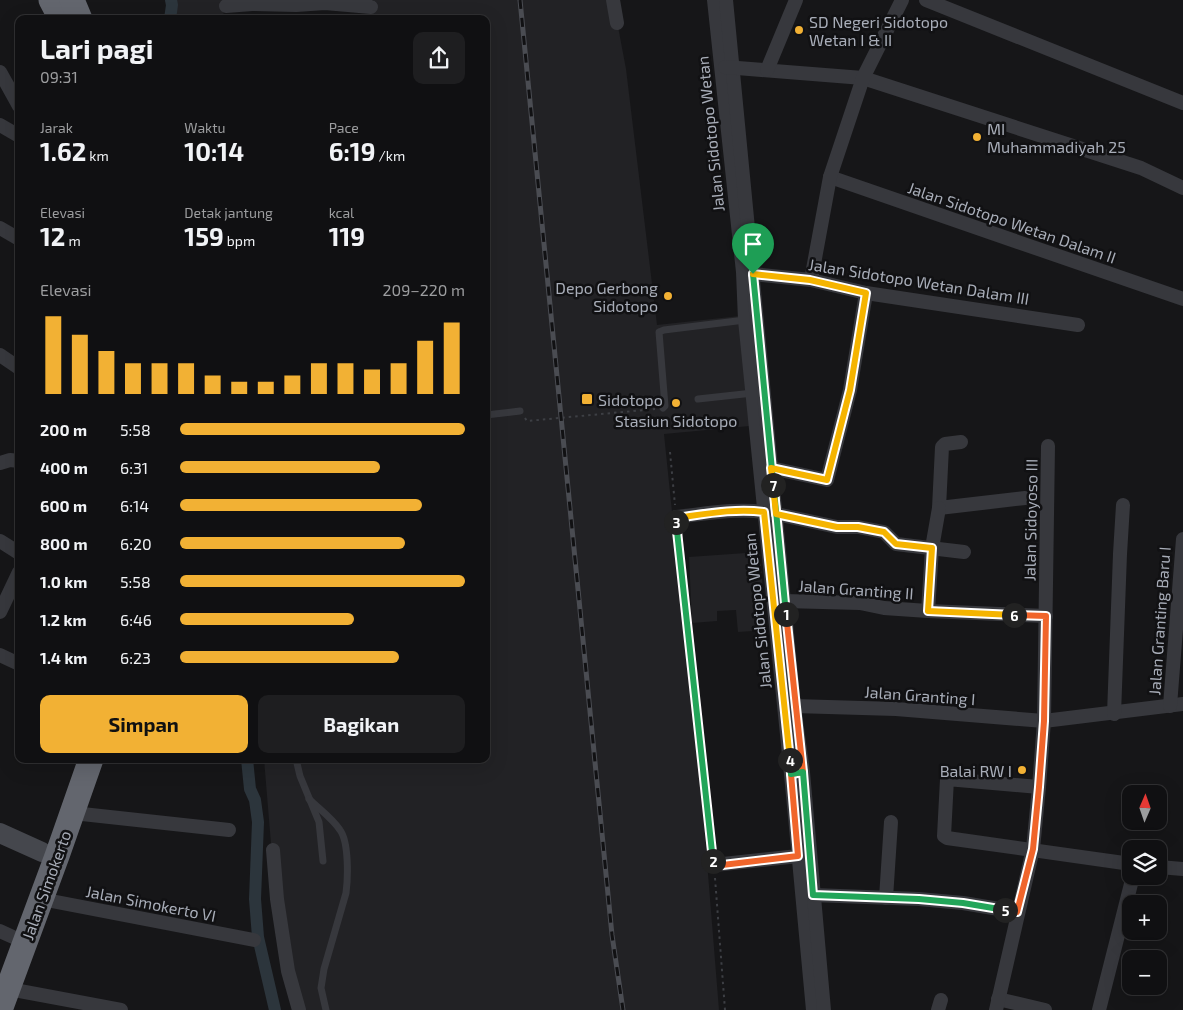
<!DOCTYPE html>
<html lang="id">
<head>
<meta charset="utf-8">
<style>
  body { margin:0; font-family:"Exo 2",sans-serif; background:#1e1e20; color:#f1f3f6; height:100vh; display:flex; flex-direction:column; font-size:19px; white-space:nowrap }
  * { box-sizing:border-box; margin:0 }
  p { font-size:16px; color:#9c9d9f }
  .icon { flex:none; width:28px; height:28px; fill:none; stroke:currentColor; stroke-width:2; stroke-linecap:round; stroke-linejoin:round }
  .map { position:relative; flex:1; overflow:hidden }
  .drawer { position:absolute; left:15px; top:15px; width:475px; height:748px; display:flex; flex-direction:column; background:#101012; border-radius:10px; box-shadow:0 5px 20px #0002,0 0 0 1px #303032 }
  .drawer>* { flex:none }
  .needle { width:32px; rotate:2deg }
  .controls { position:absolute; left:1122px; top:785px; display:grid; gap:10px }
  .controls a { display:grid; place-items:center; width:45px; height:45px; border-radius:10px; background:#101012; box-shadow:0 5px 20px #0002,0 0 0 1px #303032; font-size:25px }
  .pin { position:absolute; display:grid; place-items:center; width:42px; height:42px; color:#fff; margin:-51px -21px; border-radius:50% 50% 50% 0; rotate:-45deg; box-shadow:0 0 5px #0007 }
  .pin .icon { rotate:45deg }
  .km { position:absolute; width:25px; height:25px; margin:-12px; border-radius:50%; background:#222; color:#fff; font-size:14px; line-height:25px; text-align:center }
  .round { display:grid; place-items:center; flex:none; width:52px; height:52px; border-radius:10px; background:#1e1e20 }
  .summary { display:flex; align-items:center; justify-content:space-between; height:85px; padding:0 25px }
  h1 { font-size:28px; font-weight:700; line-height:38px }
  .stats { display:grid; grid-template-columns:repeat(3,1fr); gap:8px; height:85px; padding:5px 25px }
  .stats div { display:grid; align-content:center }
  .stats b { font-size:25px; font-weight:700 }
  .stats small { font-size:14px; font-weight:400 }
  .stats p { font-size:14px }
  .chart { height:140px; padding:10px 25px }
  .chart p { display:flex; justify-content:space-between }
  .chart svg { width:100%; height:90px; margin-top:5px; stroke:#f2b134; stroke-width:6 }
  .action { display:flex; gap:10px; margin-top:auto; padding:10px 25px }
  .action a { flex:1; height:58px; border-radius:10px; background:#f2b134; color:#111; font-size:20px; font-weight:700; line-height:58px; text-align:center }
  .action a+a { background:#1e1e20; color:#f1f3f6 }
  ul { padding:0 25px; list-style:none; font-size:16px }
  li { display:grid; grid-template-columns:80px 60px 1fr; align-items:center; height:38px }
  li i { height:12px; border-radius:6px; background:#f2b134 }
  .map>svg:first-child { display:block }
  .built { fill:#222225 }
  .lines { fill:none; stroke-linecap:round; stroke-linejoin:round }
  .canal { stroke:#2c353c; stroke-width:12 }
  .path { stroke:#3d3f44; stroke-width:2; stroke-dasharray:2.5 4; stroke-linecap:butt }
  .lane { stroke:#37383d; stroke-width:7 }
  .street { stroke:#37383d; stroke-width:14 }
  .secondary { stroke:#45474d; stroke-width:20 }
  .highway { stroke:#63666e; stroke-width:25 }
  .rail-casing { stroke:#4a4c52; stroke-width:5 }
  .rail { stroke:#111113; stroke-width:3; stroke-dasharray:9; stroke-linecap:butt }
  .split-1-casing { stroke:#fff; stroke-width:10 }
  .split-2-casing { stroke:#fff; stroke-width:10 }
  .split-3-casing { stroke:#fff; stroke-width:10 }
  .split-4-casing { stroke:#fff; stroke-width:10 }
  .split-5-casing { stroke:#fff; stroke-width:10 }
  .split-6-casing { stroke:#fff; stroke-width:10 }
  .split-7-casing { stroke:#fff; stroke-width:10 }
  .split-8-casing { stroke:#fff; stroke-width:10 }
  .split-1 { stroke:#22a559; stroke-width:6 }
  .split-2 { stroke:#f0652b; stroke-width:6 }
  .split-3 { stroke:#22a559; stroke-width:6 }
  .split-4 { stroke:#f5b400; stroke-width:6 }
  .split-5 { stroke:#22a559; stroke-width:6 }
  .split-6 { stroke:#f0652b; stroke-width:6 }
  .split-7 { stroke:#f5b400; stroke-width:6 }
  .split-8 { stroke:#f5b400; stroke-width:6 }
  .poi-dot { fill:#f2b134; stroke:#111113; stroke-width:2 }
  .labels { text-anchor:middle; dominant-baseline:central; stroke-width:5; stroke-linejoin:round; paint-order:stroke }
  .poi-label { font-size:16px; fill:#a8adb8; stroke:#111113; text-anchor:start }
  .street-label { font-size:16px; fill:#a8adb8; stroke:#111113 }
</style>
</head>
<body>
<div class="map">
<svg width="1183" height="1010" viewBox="0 0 1183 1010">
  <rect width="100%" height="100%" fill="#161618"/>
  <g class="built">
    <path d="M167,0H222L224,19H169Z"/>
    <path d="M374,0H613L626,69L657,325L740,316L750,426L664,434L703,812L719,1010H299L276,904L264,759H486V19H369Z"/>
    <path d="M760,552L766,630L738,632L736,610L717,611V621L692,623L689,557Z"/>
  </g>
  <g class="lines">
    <g class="canal">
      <path d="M170,19L172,5L171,0"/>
      <path d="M247,759L250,789L255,800L258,822L255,899L258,937L275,1010"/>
    </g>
    <g class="path">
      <path d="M525,418L527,421L655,409"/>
      <path d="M670,452L675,505"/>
      <path d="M677,530L712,853"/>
      <path d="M715,878L725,1010"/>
    </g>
    <g class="lane">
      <path d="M698,399L753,393"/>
      <path d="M663,408L665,406L659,332L664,330L745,320"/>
      <path d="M486,415L520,411"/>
      <path d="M296,759L300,776L319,822L323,861"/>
      <path d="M309,799C319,809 332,818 340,830C349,842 348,878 346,893L324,969L321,988L326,1010"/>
    </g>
    <g class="street">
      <path d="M613,0L617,23"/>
      <path d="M714,0L743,272L745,320L791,774L813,1010"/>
      <path d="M726,0L794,706L803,772L824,1010"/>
      <path d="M926,0L1183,103"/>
      <path d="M226,6L252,4L296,5L325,3L371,7"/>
      <path d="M725,67L863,78L1141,168L1183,188"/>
      <path d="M767,70L796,0"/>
      <path d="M0,72L19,106"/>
      <path d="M0,125L19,136"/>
      <path d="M830,177L1183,299"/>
      <path d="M0,228L19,239"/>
      <path d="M753,274L811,280L866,293L1078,325"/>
      <path d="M811,280L830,177L863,78L902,0"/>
      <path d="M0,355L19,368"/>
      <path d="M961,442L945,444L942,447L939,508L1025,498"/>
      <path d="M0,463L10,460L19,461"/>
      <path d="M771,468L827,480L850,390L866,293"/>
      <path d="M776,514L837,527H858L884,532L896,544L964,552"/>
      <path d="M676,517C705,514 735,508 764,512"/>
      <path d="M0,541L19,553"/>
      <path d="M784,601L860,603L884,608L928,611L1046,616"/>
      <path d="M928,611L932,548L939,508"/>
      <path d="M0,612L19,572"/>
      <path d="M0,655L19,664"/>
      <path d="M794,706L896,709L1044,721L1183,704"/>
      <path d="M1170,706L1183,539"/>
      <path d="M1114,714L1120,554L1123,505"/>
      <path d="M1039,787L947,779L944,836L947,838L1131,864"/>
      <path d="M73,813L229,830"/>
      <path d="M273,850L277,899L288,971L299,1010"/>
      <path d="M714,865L798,856"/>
      <path d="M1159,867L1183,869"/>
      <path d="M813,895L919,899L963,903L1017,912"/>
      <path d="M886,898L891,822"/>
      <path d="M41,899L254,940"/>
      <path d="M0,931L13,937"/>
      <path d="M9,989L121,1010"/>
      <path d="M998,999L1045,1010"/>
      <path d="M938,1010L941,1000"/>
      <path d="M996,1010L1033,849L1039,787L1044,721L1048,446"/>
      <path d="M1099,1010L1133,876"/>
    </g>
    <path class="secondary" d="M0,833L42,852"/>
    <g class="highway">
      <path d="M51,0L61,19"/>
      <path d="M72,0L80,19"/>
      <path d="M0,1010L57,856L91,759"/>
    </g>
    <defs>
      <path id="rail" d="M520,0L612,935L623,1010"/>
    </defs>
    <use href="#rail" class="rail-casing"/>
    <use href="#rail" class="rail"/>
  </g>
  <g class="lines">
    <defs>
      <path id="split-1" d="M753,274L786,614"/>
      <path id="split-2" d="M713,861L714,866L798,856L791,774L803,772L786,614"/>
      <path id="split-3" d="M676,522L713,861"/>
      <path id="split-4" d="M676,522V518C705,514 735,508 764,512L790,760"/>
      <path id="split-5" d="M790,760L791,774L803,772L813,895L919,899L963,903L1005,910"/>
      <path id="split-6" d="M1005,910L1017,912L1033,849L1039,787L1044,721L1046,616L1014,615"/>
      <path id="split-7" d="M773,485L776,514L837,527H858L884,532L896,544L932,548L928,611L1014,615"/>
      <path id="split-8" d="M753,274L810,280L866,293L850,390L827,480L771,468L773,485"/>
    </defs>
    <use href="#split-1" class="split-1-casing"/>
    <use href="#split-2" class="split-2-casing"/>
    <use href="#split-3" class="split-3-casing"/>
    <use href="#split-4" class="split-4-casing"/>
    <use href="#split-5" class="split-5-casing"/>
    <use href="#split-6" class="split-6-casing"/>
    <use href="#split-7" class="split-7-casing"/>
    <use href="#split-8" class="split-8-casing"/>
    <use href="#split-1" class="split-1"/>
    <use href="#split-2" class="split-2"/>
    <use href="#split-3" class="split-3"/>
    <use href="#split-4" class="split-4"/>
    <use href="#split-5" class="split-5"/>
    <use href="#split-6" class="split-6"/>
    <use href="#split-7" class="split-7"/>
    <use href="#split-8" class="split-8"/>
  </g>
  <g class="poi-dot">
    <circle cx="799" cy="30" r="5"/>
    <circle cx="977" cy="137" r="5"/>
    <circle cx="668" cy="296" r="5"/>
    <rect x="581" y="393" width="12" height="12" rx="2.5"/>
    <circle cx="676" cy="403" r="5"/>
    <circle cx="1022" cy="770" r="5"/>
  </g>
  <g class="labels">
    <g class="poi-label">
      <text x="809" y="21">SD Negeri Sidotopo<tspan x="809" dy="18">Wetan I &amp; II</tspan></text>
      <text x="987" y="128">MI<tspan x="987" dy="18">Muhammadiyah 25</tspan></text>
      <text x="658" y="287" text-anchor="end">Depo Gerbong<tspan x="658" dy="18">Sidotopo</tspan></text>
      <text x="598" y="399">Sidotopo</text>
      <text x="676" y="420" text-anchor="middle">Stasiun Sidotopo</text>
      <text x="1012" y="770" text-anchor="end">Balai RW I</text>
    </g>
    <g class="street-label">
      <text transform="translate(710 134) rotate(-96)">Jalan Sidotopo Wetan</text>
      <text transform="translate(1012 222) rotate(19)">Jalan Sidotopo Wetan Dalam II</text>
      <text transform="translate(919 281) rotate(9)">Jalan Sidotopo Wetan Dalam III</text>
      <text transform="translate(1030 520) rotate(-89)">Jalan Sidoyoso III</text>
      <text transform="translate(856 589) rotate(4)">Jalan Granting II</text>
      <text transform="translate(757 611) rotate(-96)">Jalan Sidotopo Wetan</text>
      <text transform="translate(1159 621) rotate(-86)">Jalan Granting Baru I</text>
      <text transform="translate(920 695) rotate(4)">Jalan Granting I</text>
      <text transform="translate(46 885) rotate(-70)">Jalan Simokerto</text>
      <text transform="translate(151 903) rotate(11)">Jalan Simokerto VI</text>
    </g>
  </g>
</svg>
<div class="controls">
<a><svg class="needle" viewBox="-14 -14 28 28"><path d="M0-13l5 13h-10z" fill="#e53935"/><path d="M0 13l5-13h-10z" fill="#9c9d9f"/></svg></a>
<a><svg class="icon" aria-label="layers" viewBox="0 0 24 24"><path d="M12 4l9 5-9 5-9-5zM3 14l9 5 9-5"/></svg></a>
<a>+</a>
<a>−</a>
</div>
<div class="pin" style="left:753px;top:274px;background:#1e9e55"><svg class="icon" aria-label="arrive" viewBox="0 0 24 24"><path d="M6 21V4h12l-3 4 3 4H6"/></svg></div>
<b class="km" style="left:786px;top:614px">1</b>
<b class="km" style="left:713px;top:861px">2</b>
<b class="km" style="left:676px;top:522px">3</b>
<b class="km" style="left:790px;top:760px">4</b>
<b class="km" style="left:1005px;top:910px">5</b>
<b class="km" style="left:1014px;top:615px">6</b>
<b class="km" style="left:773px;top:485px">7</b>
<section class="drawer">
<div class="summary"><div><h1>Lari pagi</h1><p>09:31</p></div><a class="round"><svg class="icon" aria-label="share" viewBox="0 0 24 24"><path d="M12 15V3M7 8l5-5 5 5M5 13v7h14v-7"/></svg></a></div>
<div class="stats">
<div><p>Jarak</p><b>1.62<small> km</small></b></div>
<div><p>Waktu</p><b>10:14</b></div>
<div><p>Pace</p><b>6:19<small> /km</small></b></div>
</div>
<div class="stats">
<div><p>Elevasi</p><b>12<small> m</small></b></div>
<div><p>Detak jantung</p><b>159<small> bpm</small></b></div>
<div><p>kcal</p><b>119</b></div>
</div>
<div class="chart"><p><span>Elevasi</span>209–220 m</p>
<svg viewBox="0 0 160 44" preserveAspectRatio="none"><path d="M5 44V6M15 44V15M25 44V23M35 44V29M45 44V29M55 44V29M65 44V35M75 44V38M85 44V38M95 44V35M105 44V29M115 44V29M125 44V32M135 44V29M145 44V18M155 44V9"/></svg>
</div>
<ul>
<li><b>200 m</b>5:58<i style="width:100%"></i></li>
<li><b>400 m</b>6:31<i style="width:70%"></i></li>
<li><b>600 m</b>6:14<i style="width:85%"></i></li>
<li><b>800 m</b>6:20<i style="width:79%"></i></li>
<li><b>1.0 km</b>5:58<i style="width:100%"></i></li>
<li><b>1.2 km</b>6:46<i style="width:61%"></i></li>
<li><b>1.4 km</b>6:23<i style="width:77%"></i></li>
</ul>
<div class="action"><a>Simpan</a><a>Bagikan</a></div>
</section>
</div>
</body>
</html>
